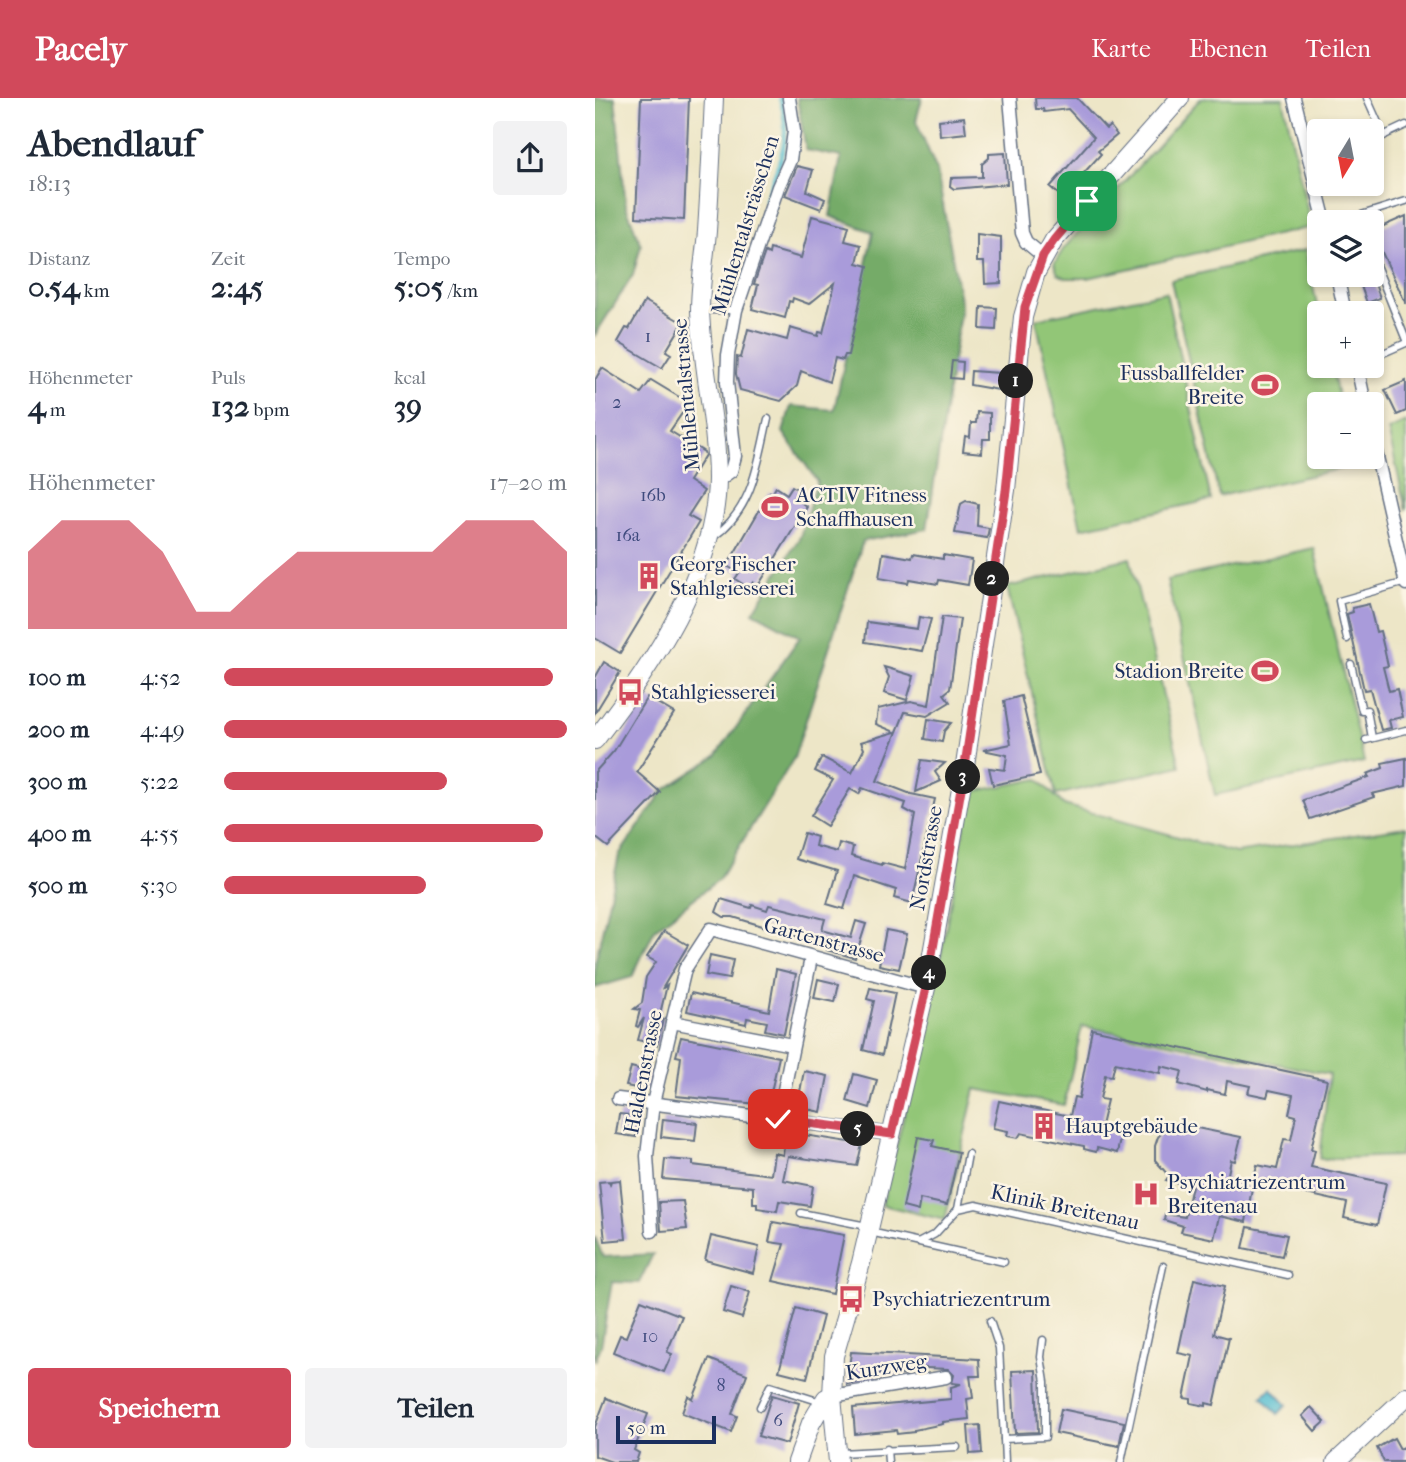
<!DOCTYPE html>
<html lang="de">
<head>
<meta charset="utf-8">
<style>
  body { margin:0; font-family:"IM FELL French Canon",serif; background:#f2f2f3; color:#1f2937; height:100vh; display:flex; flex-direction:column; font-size:26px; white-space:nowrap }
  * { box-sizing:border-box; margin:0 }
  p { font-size:23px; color:#747a83 }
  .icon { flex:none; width:38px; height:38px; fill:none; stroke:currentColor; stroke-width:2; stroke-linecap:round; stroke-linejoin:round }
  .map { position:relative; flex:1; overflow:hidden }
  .panel { display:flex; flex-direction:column; background:#fff; width:595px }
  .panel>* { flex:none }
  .needle { width:46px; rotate:190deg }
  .fabs { position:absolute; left:712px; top:21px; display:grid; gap:14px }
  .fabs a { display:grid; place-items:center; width:77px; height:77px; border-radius:7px; background:#fff; box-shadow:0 4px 10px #0003; font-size:35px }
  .scale { position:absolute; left:21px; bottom:18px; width:100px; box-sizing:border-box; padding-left:7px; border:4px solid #1b2f5e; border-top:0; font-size:19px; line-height:24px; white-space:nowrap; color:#1b2f5e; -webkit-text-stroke:5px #fcf5e5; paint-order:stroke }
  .pin { position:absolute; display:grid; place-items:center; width:60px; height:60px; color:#fff; margin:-30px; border-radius:14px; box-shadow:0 4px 10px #0006 }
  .km { position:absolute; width:35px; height:35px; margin:-18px; border-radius:50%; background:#222; color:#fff; font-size:19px; line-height:35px; text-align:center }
  .round { display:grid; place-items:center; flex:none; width:74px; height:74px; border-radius:7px; background:#f2f2f3 }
  .head { display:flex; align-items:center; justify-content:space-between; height:119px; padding:0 28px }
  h1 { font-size:38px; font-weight:800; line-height:52px }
  .metrics { display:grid; grid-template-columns:repeat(3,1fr); gap:10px; height:119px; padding:7px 28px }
  .metrics div { display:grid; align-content:center }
  .metrics b { font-size:30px; font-weight:800 }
  .metrics small { font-size:19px; font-weight:400 }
  .metrics p { font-size:19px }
  .chart { height:196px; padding:14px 28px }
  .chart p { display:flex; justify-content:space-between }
  .chart svg { width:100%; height:126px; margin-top:7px; fill:#d1495b; opacity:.7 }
  .button { display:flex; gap:14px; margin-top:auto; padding:14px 28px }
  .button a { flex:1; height:80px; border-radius:7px; background:#d1495b; color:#fff; font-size:28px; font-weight:800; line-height:80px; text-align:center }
  .button a+a { background:#f2f2f3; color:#1f2937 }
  ul { padding:0 28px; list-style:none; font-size:23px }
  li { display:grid; grid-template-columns:112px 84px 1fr; align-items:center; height:52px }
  li i { height:18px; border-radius:9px; background:#d1495b }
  header { display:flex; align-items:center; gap:42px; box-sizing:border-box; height:98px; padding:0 35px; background:#d1495b; color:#fff }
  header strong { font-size:33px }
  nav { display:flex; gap:38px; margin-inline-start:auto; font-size:24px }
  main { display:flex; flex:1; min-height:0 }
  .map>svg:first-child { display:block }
  .green { fill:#92c677; stroke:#567a6a; stroke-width:2 }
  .forest { fill:#75ab68; stroke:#486d63; stroke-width:2 }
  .water { fill:#54bed1; stroke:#387698; stroke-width:2 }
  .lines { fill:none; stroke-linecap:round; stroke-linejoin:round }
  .stream { stroke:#54bed1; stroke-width:4.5 }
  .building { fill:#a99bda }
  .lane-casing { stroke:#646f83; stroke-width:9 }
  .street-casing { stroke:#646f83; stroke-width:15 }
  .secondary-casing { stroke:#646f83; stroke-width:20 }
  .lane { stroke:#fff; stroke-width:6 }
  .street { stroke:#fff; stroke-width:12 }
  .secondary { stroke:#fff; stroke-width:18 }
  .route-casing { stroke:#fff; stroke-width:14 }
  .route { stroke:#d1495b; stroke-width:9 }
  .labels { text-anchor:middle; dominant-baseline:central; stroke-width:5; stroke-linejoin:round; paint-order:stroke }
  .number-label { font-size:18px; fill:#3e4a7d }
  .street-label { font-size:21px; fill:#1b2f5e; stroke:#fcf5e5 }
  .poi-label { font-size:21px; fill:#1b2f5e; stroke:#fcf5e5; text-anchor:start }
</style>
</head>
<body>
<header>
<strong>Pacely</strong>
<nav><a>Karte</a><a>Ebenen</a><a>Teilen</a></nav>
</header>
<main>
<section class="panel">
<div class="head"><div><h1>Abendlauf</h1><p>18:13</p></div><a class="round"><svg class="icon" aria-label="share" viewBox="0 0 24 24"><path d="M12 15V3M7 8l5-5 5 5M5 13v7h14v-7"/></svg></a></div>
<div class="metrics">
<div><p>Distanz</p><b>0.54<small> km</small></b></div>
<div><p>Zeit</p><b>2:45</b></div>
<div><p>Tempo</p><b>5:05<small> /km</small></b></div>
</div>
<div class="metrics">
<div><p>Höhenmeter</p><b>4<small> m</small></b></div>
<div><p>Puls</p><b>132<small> bpm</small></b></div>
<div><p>kcal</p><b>39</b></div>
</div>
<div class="chart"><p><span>Höhenmeter</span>17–20 m</p>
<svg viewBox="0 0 160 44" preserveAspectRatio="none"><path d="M0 44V17L10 6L20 6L30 6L40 17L50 38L60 38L70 27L80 17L90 17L100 17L110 17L120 17L130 6L140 6L150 6L160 17V44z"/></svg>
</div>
<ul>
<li><b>100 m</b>4:52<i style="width:96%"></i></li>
<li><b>200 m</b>4:49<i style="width:100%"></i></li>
<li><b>300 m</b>5:22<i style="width:65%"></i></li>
<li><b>400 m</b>4:55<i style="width:93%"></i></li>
<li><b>500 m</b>5:30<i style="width:59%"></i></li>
</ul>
<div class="button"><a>Speichern</a><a>Teilen</a></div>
</section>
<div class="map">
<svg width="811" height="1364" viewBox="0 0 811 1364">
  <rect width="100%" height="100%" fill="#fcf5e5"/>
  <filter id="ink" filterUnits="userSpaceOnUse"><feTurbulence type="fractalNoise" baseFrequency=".0143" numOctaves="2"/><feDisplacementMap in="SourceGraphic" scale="14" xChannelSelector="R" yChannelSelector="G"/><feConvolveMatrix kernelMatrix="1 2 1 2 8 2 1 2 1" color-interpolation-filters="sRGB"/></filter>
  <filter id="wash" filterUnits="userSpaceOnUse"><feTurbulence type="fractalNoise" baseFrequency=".00686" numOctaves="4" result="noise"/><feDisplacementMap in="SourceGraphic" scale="28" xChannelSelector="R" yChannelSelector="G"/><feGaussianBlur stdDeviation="1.57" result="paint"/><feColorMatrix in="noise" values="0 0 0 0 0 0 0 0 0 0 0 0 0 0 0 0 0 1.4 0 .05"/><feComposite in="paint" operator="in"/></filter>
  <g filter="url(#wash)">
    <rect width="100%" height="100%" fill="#ede6c7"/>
    <g class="green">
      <path d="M606,0H688L716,129L493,180H471L463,176L459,166L469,150Z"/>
      <path d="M710,152L724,216V268H736L745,306H724V359H756L758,368L624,398L576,182Z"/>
      <path d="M571,194L616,402L486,430L441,221Z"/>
      <path d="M811,324V412L793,332Z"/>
      <path d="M719,450L769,664L620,697L572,482Z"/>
      <path d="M535,460L585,668L461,697L412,489Z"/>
      <path d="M443,681L469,707L641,755L811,729V1027L805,1058L725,1061L734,976L487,928L469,1007L380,991L350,1122L287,1107L338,899L376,694Z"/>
    </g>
    <g class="forest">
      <path d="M0,0H20L31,108L46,147L38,177L0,237Z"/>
      <path d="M202,0H327L321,23L342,73L366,208L332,431L268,443L199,660L124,781L60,831L37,879L0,890V866L24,757L69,692L121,658L205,539L158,514L205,439L222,383L188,334L196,308L239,312L278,134L235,118L246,59L211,52Z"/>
      <path d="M0,1139L8,1159L58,1156L44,1185L17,1184L6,1248L0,1263Z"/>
    </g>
    <path class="water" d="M676,1290L692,1307L683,1316L667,1298Z"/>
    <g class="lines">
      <path class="stream" d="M170,102C184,65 198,40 185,0"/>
    </g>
    <g id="blocks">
      <g class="building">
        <path d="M46,0H94L89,122L41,119Z"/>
        <path d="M440,0H482L511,31L515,28L522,37L503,53L506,56L467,99L455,89L499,39L473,11L449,14L448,11H441Z"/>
        <path d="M369,19L371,35L345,38L344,22Z"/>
        <path d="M410,55L412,86L359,91L355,88L356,80L387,79V66L394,60V56Z"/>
        <path d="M202,68L218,72L212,93L230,101L226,111L190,97Z"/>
        <path d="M217,118L254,128L250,143L266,147L262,165L273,168L253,257H250L248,262L240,260L234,284L206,273L202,288L186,303L145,292L141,276L142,259L146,260L153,231L192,242L195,230L223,238L224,234L228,235L240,185L214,206L198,200L197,204L194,203L190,220L157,211L163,187L159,186L170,154L174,156L175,151L206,160Z"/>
        <path d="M811,118V206L777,133Z"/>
        <path d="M382,136L406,139V185L390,186L389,164H382Z"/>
        <path d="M779,183L785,200L772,205L766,188Z"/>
        <path d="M50,203L88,225L71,253L76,256L67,270L23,244L31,230L34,231Z"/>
        <path d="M386,209L402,210L401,232L385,231Z"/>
        <path d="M357,263L368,264L367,281L355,280Z"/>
        <path d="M7,270L46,295L56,282L94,305L75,333L109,354L110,357L94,383L109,393L93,418L104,424L25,555L0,540V282Z"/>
        <path d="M376,273L405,275L404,292L375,287Z"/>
        <path d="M811,283V313L802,317L790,292Z"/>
        <path d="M382,314L395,315V341H388L387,355L368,353L370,338L375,339L376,325H381Z"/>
        <path d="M197,388L212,397L207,405L212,409L163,488L158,484L154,490L140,481L144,475L132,468L175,394L177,396L181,389L192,396Z"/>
        <path d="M371,403L383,406L382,428L394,430L392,440L360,435L366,406Z"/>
        <path d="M288,455L317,460L318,456L348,461V457L377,462L373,487L344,482L343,486L314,481L313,485L284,480Z"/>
        <path d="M774,506L781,534L785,533L793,568L788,569L794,593L802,591L808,619L794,622L796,630L786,632L775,591L769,592L752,516L758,514L757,510Z"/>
        <path d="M324,519L336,521L327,553L270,544L272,524L322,531Z"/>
        <path d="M347,519L365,521L355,591L349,596L355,604L332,618L310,614L282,683L316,696L340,701L317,805L299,800L301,792L259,778L249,811L232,806L242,773L201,761L209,735L222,739L220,748L242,754L244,745L258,749L256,758L287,767V765L310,771L320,717L309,711L311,705L267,690L264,696L255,691L232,728L216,718L238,682L220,673L227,659L257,675L269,651L266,644L300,634L281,626L283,611L316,603L334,607Z"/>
        <path d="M9,564L25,574L0,615V580Z"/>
        <path d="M289,569L319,578L312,602L289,595L294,579Z"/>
        <path d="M426,598L445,677L398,687L394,670L410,672L412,657L388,652L416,646L409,603Z"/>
        <path d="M52,599L79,615L42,674L65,694L13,749L0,739V674L19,653Z"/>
        <path d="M333,621L356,625L349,633L347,644L330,641Z"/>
        <path d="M811,660V688L777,696L779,699L715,721L708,702L774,679L772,676L788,670L787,665Z"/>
        <path d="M327,662L350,665L340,674L346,683L321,694Z"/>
        <path d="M126,801L156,810L157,807L172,812L174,807L230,821L227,832L256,840L261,823L271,826L260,860L232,852L233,848L138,819H129L121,814Z"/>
        <path d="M291,832L312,836L304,871L284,867Z"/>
        <path d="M69,833L93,847L67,891L72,887L64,920L68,921L62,947L43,942L49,920L43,929L41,928L45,912L39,911L47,905L51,879L61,864L52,859Z"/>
        <path d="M115,857L138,862L134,881L111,877Z"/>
        <path d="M181,871L201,876L189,936L170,932L172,924L152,920L151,926L92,913L96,895L174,913Z"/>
        <path d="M223,881L244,886L240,904L219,900Z"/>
        <path d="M275,890L300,895L287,957L268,952L279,903L272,901Z"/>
        <path d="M497,931L732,982L716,1051L720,1052L716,1069L791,1085L782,1127L749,1120L752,1105L658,1084L662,1067L682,1071L689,1041L696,1042L701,1018L694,1016L698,997L674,992L672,999L653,995L655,988L632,983L630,996L612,992V994L584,986L587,973L566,968L565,975L520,965L517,978L510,977L505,1001L512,1002L505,1032L526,1037L522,1055L502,1050L501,1054L489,1051V1048L426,1035L423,1040L412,1038L413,1033L398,1030L404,1003L475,1018L479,999L484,1000Z"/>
        <path d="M86,939L184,959L173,1007L81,998L86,959L81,958Z"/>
        <path d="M36,969L55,974L51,992L31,988Z"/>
        <path d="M209,973L233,978L226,1014L202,1009Z"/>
        <path d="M259,976L282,982L275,1010L252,1003Z"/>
        <path d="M24,1016L44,1018L41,1039L21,1036Z"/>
        <path d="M68,1021L102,1025L100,1043L66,1039Z"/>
        <path d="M587,1027L646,1039L640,1063L636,1062L631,1085L657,1090L651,1124L624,1118L619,1141L586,1134L588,1128L569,1122L570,1116L590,1119L597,1088L571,1082L574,1078L560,1062V1048L563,1039L570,1031Z"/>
        <path d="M190,1034L267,1046L262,1068L193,1058L188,1082L218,1088L215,1108L184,1103L182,1113L162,1110V1105H158V1089L68,1081L70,1061L98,1063V1067L176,1077L179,1055L188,1057Z"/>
        <path d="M323,1039L339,1042L337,1048L364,1054L352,1107L325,1101L323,1113L308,1109Z"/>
        <path d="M25,1082L31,1141L10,1143L4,1084L14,1083L15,1086L16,1083Z"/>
        <path d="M88,1103L92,1131L66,1133L64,1104Z"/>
        <path d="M178,1124L249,1137L237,1196L178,1183L189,1146L174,1144Z"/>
        <path d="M653,1129L692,1137L687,1158L648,1150Z"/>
        <path d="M116,1138L164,1149L158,1175L110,1162Z"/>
        <path d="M599,1181L630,1188L619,1236L634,1240L619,1307L611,1305V1308L596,1305V1301L589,1300L598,1258L583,1255Z"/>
        <path d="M136,1188L155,1194L147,1220L128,1214Z"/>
        <path d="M46,1202L87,1218L72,1254L77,1256L69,1274L18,1254L25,1237L31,1239Z"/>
        <path d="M201,1210L228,1218L212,1280L184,1273Z"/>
        <path d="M256,1254L384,1261L385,1278H375L378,1300L372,1301L374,1321L348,1324V1326L319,1332V1334L302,1336L301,1332L260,1336L258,1310L356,1301V1289L366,1286L357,1285L359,1277L353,1271L311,1269V1277L283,1276V1281L252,1286Z"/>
        <path d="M114,1261L152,1276L137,1316L142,1318L136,1334L87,1315L93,1298L98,1301Z"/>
        <path d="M441,1272L443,1334L420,1335L417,1273Z"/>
        <path d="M177,1297L204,1305L192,1346L163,1338Z"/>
        <path d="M11,1300L53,1316L39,1352L44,1355L41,1364H17L0,1358V1329Z"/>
        <path d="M716,1309L730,1324L720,1333L707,1318Z"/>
        <path d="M466,1311L529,1324L524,1348L461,1335Z"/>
        <path d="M385,1327L387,1355L375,1356L373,1328Z"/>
        <path d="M799,1340L805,1351L811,1348V1364H789L782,1350Z"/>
      </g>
    </g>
  </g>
  <g filter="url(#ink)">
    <use href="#blocks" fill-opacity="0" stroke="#646f83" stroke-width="2"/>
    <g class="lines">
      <defs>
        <g id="lane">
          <path d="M772,0L789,38"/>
          <path d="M777,43L811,27"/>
          <path d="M744,124L811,103"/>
          <path d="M777,157L811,242"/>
          <path d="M108,212H141"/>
          <path d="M777,260L811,245"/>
          <path d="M118,439C158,412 163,364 173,321"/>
          <path d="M752,541L744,503L811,484"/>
          <path d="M756,566L767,613L772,612L777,640"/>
          <path d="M771,642L811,632"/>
          <path d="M363,1111L381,1107L693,1177"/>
          <path d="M206,1115L272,1128"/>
          <path d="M275,1134L409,1164"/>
          <path d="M325,1144L340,1136L363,1111L373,1056"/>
          <path d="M395,1223L404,1250L409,1341L450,1339V1284L446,1259L448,1242"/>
          <path d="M165,1309L175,1288L226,1304"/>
          <path d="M409,1341L410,1364"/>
          <path d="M292,1351L293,1364"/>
          <path d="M245,1355L362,1349"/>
          <path d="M526,1364L568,1168"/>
        </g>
        <g id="street">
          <path d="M415,0L427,135L431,144L448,158"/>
          <path d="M699,0L730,124"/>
          <path d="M742,177L750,215"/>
          <path d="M762,268L770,306"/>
          <path d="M777,337L811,486"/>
          <path d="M122,383L136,373L140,358L132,284L133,257L141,212L183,89L195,62L199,33L194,0"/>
          <path d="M77,924L197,947"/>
          <path d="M23,1001L297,1036"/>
          <path d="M183,1021L216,860"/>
          <path d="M57,1133L52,1058L58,1005L90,871L116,831L331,890"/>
          <path d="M237,1298L351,1279"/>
        </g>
        <g id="secondary">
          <path d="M0,642C55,571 121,475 122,381C122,325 107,269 105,212C105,186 110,159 112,133C115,88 117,44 119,0"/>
          <path d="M202,1364L216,1325L231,1300L237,1298"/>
          <path d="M243,1364L237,1298L239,1258L266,1165L331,890L369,674L411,392L428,219L441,174L459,142L585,0"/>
          <path d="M741,1364L811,1299"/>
        </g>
      </defs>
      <use href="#lane" class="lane-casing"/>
      <use href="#street" class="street-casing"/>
      <use href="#secondary" class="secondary-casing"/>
      <use href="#lane" class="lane"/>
      <use href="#street" class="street"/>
      <use href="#secondary" class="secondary"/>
    </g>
  </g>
  <g class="lines" filter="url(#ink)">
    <defs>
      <path id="route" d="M183,1021L297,1036L331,890L369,674L411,393L430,209L448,158L459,142L492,103"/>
    </defs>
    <use href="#route" class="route-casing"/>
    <use href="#route" class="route"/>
  </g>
  <defs>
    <symbol id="stadium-bare" viewBox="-9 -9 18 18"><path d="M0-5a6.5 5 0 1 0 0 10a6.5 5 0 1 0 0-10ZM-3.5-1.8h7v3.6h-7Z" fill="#d1495b" stroke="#fcf5e5" stroke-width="2.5" paint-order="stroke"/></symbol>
    <symbol id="building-bare" viewBox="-9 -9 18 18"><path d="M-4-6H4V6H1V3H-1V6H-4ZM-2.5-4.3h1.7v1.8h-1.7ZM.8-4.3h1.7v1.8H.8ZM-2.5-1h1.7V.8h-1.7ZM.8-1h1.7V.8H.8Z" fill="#d1495b" stroke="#fcf5e5" stroke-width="2.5" paint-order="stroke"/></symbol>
    <symbol id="bus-bare" viewBox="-9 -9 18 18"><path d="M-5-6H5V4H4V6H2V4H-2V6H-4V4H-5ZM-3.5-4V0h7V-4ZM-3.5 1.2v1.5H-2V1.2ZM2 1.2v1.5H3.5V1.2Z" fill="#d1495b" stroke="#fcf5e5" stroke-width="2.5" paint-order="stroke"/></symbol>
    <symbol id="hospital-bare" viewBox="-9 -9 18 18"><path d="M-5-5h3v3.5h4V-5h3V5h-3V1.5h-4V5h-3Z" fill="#d1495b" stroke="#fcf5e5" stroke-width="2.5" paint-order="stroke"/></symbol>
  </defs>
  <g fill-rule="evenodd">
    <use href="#stadium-bare" x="651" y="268" width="38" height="38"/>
    <use href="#stadium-bare" x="161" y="390" width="38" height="38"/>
    <use href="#building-bare" x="35" y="459" width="38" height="38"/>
    <use href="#stadium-bare" x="651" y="554" width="38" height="38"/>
    <use href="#bus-bare" x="16" y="575" width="38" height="38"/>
    <use href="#building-bare" x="430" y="1009" width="38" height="38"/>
    <use href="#hospital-bare" x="532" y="1077" width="38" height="38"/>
    <use href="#bus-bare" x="237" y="1182" width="38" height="38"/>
  </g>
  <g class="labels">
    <g class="number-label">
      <text x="53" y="238">1</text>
      <text x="22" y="304">2</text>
      <text x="58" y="397">16b</text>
      <text x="33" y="437">16a</text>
      <text x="55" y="1238">10</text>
      <text x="126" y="1287">8</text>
      <text x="183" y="1322">6</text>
    </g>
    <g class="street-label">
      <text transform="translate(150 127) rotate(-73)">Mühlentalsträsschen</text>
      <text transform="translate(91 297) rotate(-95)">Mühlentalstrasse</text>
      <text transform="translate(331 760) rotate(-80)">Nordstrasse</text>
      <text transform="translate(229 842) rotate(15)">Gartenstrasse</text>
      <text transform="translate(48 974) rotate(-79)">Haldenstrasse</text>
      <text transform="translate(470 1109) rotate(12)">Klinik Breitenau</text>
      <text transform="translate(291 1269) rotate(-9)">Kurzweg</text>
    </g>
    <g class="poi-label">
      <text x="649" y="275" text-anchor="end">Fussballfelder<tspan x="649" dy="24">Breite</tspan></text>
      <text x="201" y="397">ACTIV Fitness<tspan x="201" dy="24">Schaffhausen</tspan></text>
      <text x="75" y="466">Georg Fischer<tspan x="75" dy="24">Stahlgiesserei</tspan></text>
      <text x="649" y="573" text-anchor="end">Stadion Breite</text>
      <text x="56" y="594">Stahlgiesserei</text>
      <text x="470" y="1028">Hauptgebäude</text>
      <text x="572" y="1084">Psychiatriezentrum<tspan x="572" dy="24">Breitenau</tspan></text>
      <text x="277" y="1201">Psychiatriezentrum</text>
    </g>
  </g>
</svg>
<div class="fabs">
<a><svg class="needle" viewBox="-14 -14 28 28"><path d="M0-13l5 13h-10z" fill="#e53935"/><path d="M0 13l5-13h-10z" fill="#747a83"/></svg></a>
<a><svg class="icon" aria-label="layers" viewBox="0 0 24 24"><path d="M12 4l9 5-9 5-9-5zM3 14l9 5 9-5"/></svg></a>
<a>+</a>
<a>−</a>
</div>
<div class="scale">50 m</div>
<div class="pin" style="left:492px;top:103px;background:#1e9e55"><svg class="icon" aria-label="arrive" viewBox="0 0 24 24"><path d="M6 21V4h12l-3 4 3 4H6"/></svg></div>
<div class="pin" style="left:183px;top:1021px;background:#d93025"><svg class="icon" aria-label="check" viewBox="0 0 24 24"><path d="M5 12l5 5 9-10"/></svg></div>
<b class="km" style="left:421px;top:283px">1</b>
<b class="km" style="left:397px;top:481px">2</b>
<b class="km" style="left:368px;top:679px">3</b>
<b class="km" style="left:334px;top:875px">4</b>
<b class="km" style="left:263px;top:1031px">5</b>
</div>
</main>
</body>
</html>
